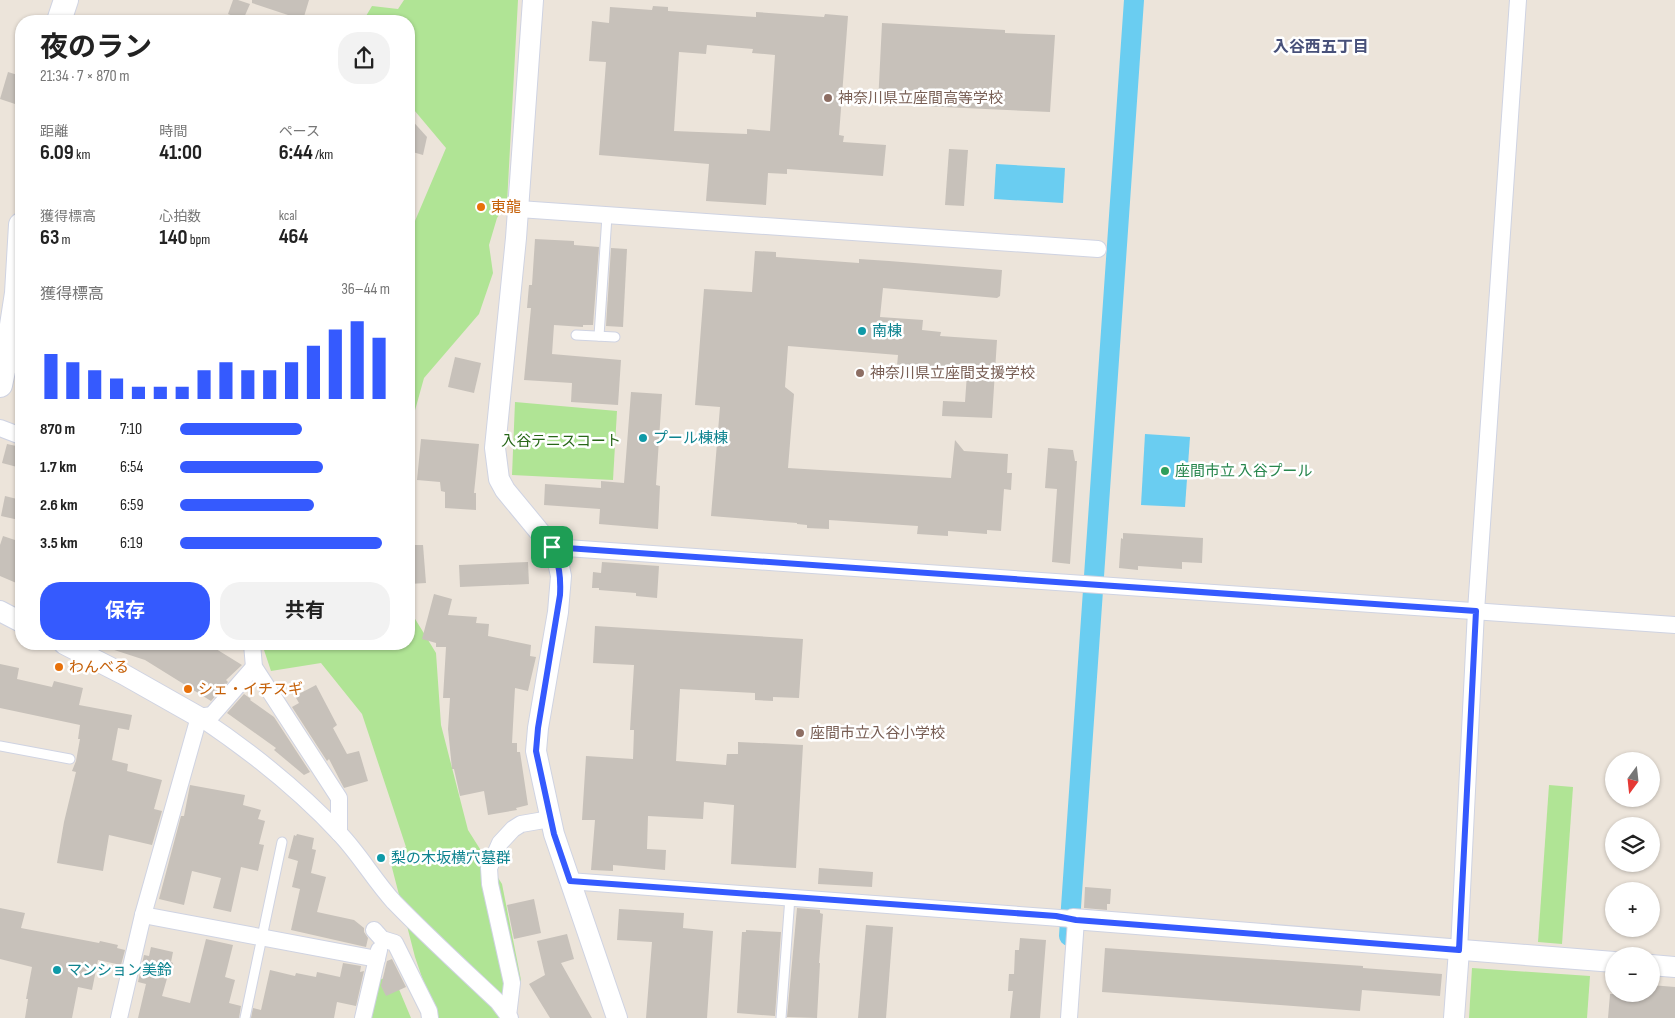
<!DOCTYPE html>
<html lang="ja">
<head>
<meta charset="utf-8">
<style>
  body { margin:0; font-family:"Sofia Sans Condensed","Noto Sans JP",sans-serif; background:#f2f2f2; color:#222; height:100vh; display:flex; flex-direction:column; font-size:19px; white-space:nowrap }
  * { box-sizing:border-box; margin:0 }
  p { font-size:16px; color:#767676 }
  .icon { flex:none; width:28px; height:28px; fill:none; stroke:currentColor; stroke-width:2; stroke-linecap:round; stroke-linejoin:round }
  .map { position:relative; flex:1; overflow:hidden }
  .sheet { position:absolute; left:15px; top:15px; width:400px; height:635px; display:flex; flex-direction:column; background:#fff; border-radius:20px; box-shadow:0 1px 4px #0004 }
  .sheet>* { flex:none }
  .needle { width:32px; rotate:195deg }
  .tools { position:absolute; left:1605px; top:752px; display:grid; gap:10px }
  .tools a { display:grid; place-items:center; width:55px; height:55px; border-radius:50%; background:#fff; box-shadow:0 1px 4px #0004; font-size:25px }
  .pin { position:absolute; display:grid; place-items:center; width:42px; height:42px; color:#fff; margin:-21px; border-radius:10px; box-shadow:0 2px 8px #0006 }
  .round { display:grid; place-items:center; flex:none; width:52px; height:52px; border-radius:20px; background:#f2f2f2 }
  .overview { display:flex; align-items:center; justify-content:space-between; height:85px; padding:0 25px }
  h1 { font-size:28px; font-weight:700; line-height:38px }
  .figures { display:grid; grid-template-columns:repeat(3,1fr); gap:8px; height:85px; padding:5px 25px }
  .figures div { display:grid; align-content:center }
  .figures b { font-size:21px; font-weight:700 }
  .figures small { font-size:14px; font-weight:400 }
  .figures p { font-size:14px }
  .chart { height:140px; padding:10px 25px }
  .chart p { display:flex; justify-content:space-between }
  .chart svg { width:100%; height:90px; margin-top:5px; stroke:#355afe; stroke-width:6 }
  .cta { display:flex; gap:10px; margin-top:auto; padding:10px 25px }
  .cta a { flex:1; height:58px; border-radius:20px; background:#355afe; color:#fff; font-size:20px; font-weight:700; line-height:58px; text-align:center }
  .cta a+a { background:#f2f2f2; color:#222 }
  ul { padding:0 25px; list-style:none; font-size:16px }
  li { display:grid; grid-template-columns:80px 60px 1fr; align-items:center; height:38px }
  li i { height:12px; border-radius:6px; background:#355afe }
  .map>svg:first-child { display:block }
  .green { fill:#b0e495 }
  .water { fill:#6acdf1 }
  .lines { fill:none; stroke-linecap:round; stroke-linejoin:round }
  .canal { stroke:#6acdf1; stroke-width:20 }
  .building { fill:#c7c1ba; fill-rule:evenodd }
  .service-casing { stroke:#cfd3e2; stroke-width:11 }
  .minor-casing { stroke:#cfd3e2; stroke-width:18 }
  .tertiary-casing { stroke:#cfd3e2; stroke-width:22 }
  .secondary-casing { stroke:#cfd3e2; stroke-width:26 }
  .service { stroke:#fff; stroke-width:9 }
  .minor { stroke:#fff; stroke-width:16 }
  .tertiary { stroke:#fff; stroke-width:20 }
  .secondary { stroke:#fff; stroke-width:24 }
  .route-casing { stroke:#fff; stroke-width:10 }
  .route { stroke:#355afe; stroke-width:6 }
  .education-dot { fill:#8d6e63; stroke:#fff; stroke-width:2 }
  .food-dot { fill:#e8710a; stroke:#fff; stroke-width:2 }
  .culture-dot { fill:#0f9aa8; stroke:#fff; stroke-width:2 }
  .leisure-dot { fill:#2e9e5b; stroke:#fff; stroke-width:2 }
  .labels { text-anchor:middle; dominant-baseline:central; stroke-width:5; stroke-linejoin:round; paint-order:stroke }
  .education-label { font-size:15px; fill:#785e54; stroke:#fff; text-anchor:start }
  .food-label { font-size:15px; fill:#c56008; stroke:#fff; text-anchor:start }
  .culture-label { font-size:15px; fill:#0d838f; stroke:#fff; text-anchor:start }
  .park-label { font-size:15px; fill:#286718; stroke:#fff }
  .leisure-label { font-size:15px; fill:#27864d; stroke:#fff; text-anchor:start }
  .neighbourhood-label { font-size:16px; font-weight:bold; fill:#48517a; stroke:#fff }
</style>
</head>
<body>
<div class="map">
<svg width="1675" height="1018" viewBox="0 0 1675 1018">
  <rect width="100%" height="100%" fill="#ece4da"/>
  <g class="green">
    <path d="M404,0H518L507,203L497,218L489,245L493,273L479,314L424,378L409,432V235L446,148L409,104V21H363L372,6L398,9Z"/>
    <path d="M515,402L617,411L613,480L512,475Z"/>
    <path d="M409,609L436,653L441,725L468,830L502,884L521,980L508,1018H436L415,957L389,856L406,847L362,714L321,663L271,671L262,644H409Z"/>
    <path d="M1549,785L1573,787L1562,944L1538,942Z"/>
    <path d="M1472,968L1590,976L1587,1018H1469Z"/>
    <path d="M393,975L411,1018H371L379,980Z"/>
  </g>
  <g class="water">
    <path d="M996,164L1065,168L1063,203L994,199Z"/>
    <path d="M1145,434L1190,437L1185,507L1141,505Z"/>
  </g>
  <g class="lines">
    <path class="canal" d="M1069,936L1134,0"/>
  </g>
  <g class="building">
    <path d="M233,0H238L250,4L243,20L228,14Z"/>
    <path d="M252,0H309L303,20L252,3Z"/>
    <path d="M653,6L668,7V11L756,17V12L824,17L825,14L848,16L839,135L844,136L843,142L886,145L883,176L787,169V174L768,173L766,205L706,201L709,164L599,155L606,62L589,61L592,21L609,23L610,7L652,10ZM707,45L753,49L752,53L775,55L770,131L747,129V134L674,131L679,52L706,54Z"/>
    <path d="M882,23L1005,30V33L1055,35L1050,112L878,104Z"/>
    <path d="M8,72L21,76V93L18,105L0,99Z"/>
    <path d="M409,117L427,137L423,155L409,151Z"/>
    <path d="M949,149L968,150L964,206L945,205Z"/>
    <path d="M535,239L574,241V245L599,247L593,325H583V327L554,325L552,354L621,360L618,405L571,402L572,383L524,380L531,308H527L529,285H532Z"/>
    <path d="M611,248L627,249L623,327L606,326Z"/>
    <path d="M755,251L776,252V257L859,263V259L889,261L1002,270L1000,296L997,298L883,288L880,317L923,320L922,330L941,332L940,336L997,340L992,418L942,416L943,401L965,402L967,374L908,369V367L897,366L898,355L788,346L785,387L794,394L788,468L951,478L955,440L964,451L1008,454L1007,473H1012L1011,490L1004,489L1001,531L987,530V534L948,531V536L917,534L918,526L829,520V529L807,528V525L797,524V523L711,516L720,407L695,405L704,289L752,292Z"/>
    <path d="M455,357L481,363L474,393L448,387Z"/>
    <path d="M631,392L662,394L656,485L660,486L658,529L599,524L600,509L544,505L545,484L601,488V481L624,483Z"/>
    <path d="M421,439L479,444L474,493H476V510L445,508V492L441,491L440,482L417,480Z"/>
    <path d="M7,444L21,447V468L2,463Z"/>
    <path d="M1048,448L1073,450L1075,461H1077L1070,564L1052,562L1057,489L1045,488Z"/>
    <path d="M5,496L21,500L19,520L1,516Z"/>
    <path d="M1123,533L1203,538L1202,563L1182,562V569L1138,566V570L1119,568L1121,538L1123,539Z"/>
    <path d="M3,536L21,542V585L0,576V545Z"/>
    <path d="M409,545H423L426,583L409,584Z"/>
    <path d="M528,562L529,584L460,587L459,565Z"/>
    <path d="M602,562L659,566L657,598L636,596V593L599,590V588H592L593,572L601,573Z"/>
    <path d="M434,594L452,599L448,615L477,617L476,623L489,624L488,636L531,645L530,656L536,657L528,691L515,688L512,743H517V752H520L528,805L516,808L517,810L488,815L484,791L460,796L454,769H452L448,729L450,698H443L446,647H436V643L422,639Z"/>
    <path d="M595,626L803,639L799,698L773,697V701L755,700V693L680,689L676,761L726,765L727,754H738V742L803,745L796,868L731,864L734,805L704,802L703,819L648,816L647,849L666,850L665,870L613,865V871L591,870L595,820H582L586,756L633,759L634,730H630L634,665L593,663Z"/>
    <path d="M105,644H208L242,665L226,680L228,682L211,701L145,660L105,647Z"/>
    <path d="M0,664L19,668L17,679L52,687L54,681L83,688L79,705L132,715L129,730L118,728L112,760L128,764L127,771L162,780L154,809L162,811L152,845L109,835L103,871L57,863L64,822L76,772L72,771L76,761L80,739H78L80,725L0,708Z"/>
    <path d="M316,685L337,725L333,728L347,754L359,751L368,781L344,788L329,759L327,761L292,707L299,703L295,696Z"/>
    <path d="M244,694L251,699L250,700L274,717L310,772L304,775L274,750L276,748L227,713Z"/>
    <path d="M190,785L245,795L243,805L261,810L258,819L265,821L259,844L264,845L258,871L241,867L231,912L213,908L221,878L192,871L184,905L159,899L181,816H184Z"/>
    <path d="M297,834L314,838L312,849L316,850L311,873L326,877L317,912L354,920L364,928V932L368,938L366,947L291,930L300,889L292,887L298,861L288,858L294,835L296,836Z"/>
    <path d="M819,868L873,872L872,887L818,884Z"/>
    <path d="M1085,887L1111,889L1110,904H1107V910L1084,908Z"/>
    <path d="M534,899L541,933L514,939L507,905Z"/>
    <path d="M0,908L25,913L21,928L99,943L100,941L118,945L117,948L125,950L121,965L98,960L92,990L78,987L72,1018H25L28,999H26L32,967L0,959Z"/>
    <path d="M797,908L820,910V913L823,914L819,963H820L817,1018L787,1017Z"/>
    <path d="M619,909L684,913L683,928L713,931L707,1018H646L652,942L617,940Z"/>
    <path d="M866,925L893,927L886,1018H858Z"/>
    <path d="M746,930L781,932L775,1016L737,1013L742,932H746Z"/>
    <path d="M567,934L574,959L561,963L592,1018H550L529,984L545,975L537,941Z"/>
    <path d="M1020,938L1046,940L1040,1018H1010L1013,991H1008L1009,974H1014L1015,950H1019Z"/>
    <path d="M206,939L233,945L225,977L235,980L229,1003L241,1006L239,1018H138L146,984L138,982L144,955L149,956L151,947L173,952L171,962L173,963L170,975H168L162,996L190,1003Z"/>
    <path d="M1105,948L1363,966V968L1442,974L1440,996L1362,990L1360,1011L1102,992Z"/>
    <path d="M392,959L406,987L386,996L381,986L387,961Z"/>
    <path d="M343,963L361,966L360,972L364,971L356,1006L337,1002L334,1018H251L253,1008L261,1010L270,970L295,976L296,973L316,977L317,972L340,977Z"/>
    <path d="M1651,985L1675,987V1018H1608L1610,994H1651Z"/>
  </g>
  <g class="lines">
    <defs>
      <g id="service">
        <path d="M576,335L615,337"/>
        <path d="M599,336L607,216"/>
        <path d="M0,746L70,759"/>
        <path d="M245,1018L282,842"/>
        <path d="M781,1018L790,897"/>
      </g>
      <g id="minor">
        <path d="M519,209L1098,249"/>
        <path d="M0,428L21,436"/>
        <path d="M552,547L1675,625"/>
        <path d="M252,644L254,667L339,798V833"/>
        <path d="M199,717C250,751 298,789 340,834C360,855 374,880 394,902C427,936 463,969 498,1002L510,1018"/>
        <path d="M569,881L1073,919"/>
        <path d="M143,915L377,959"/>
        <path d="M374,930L382,939L395,943L429,1011L430,1018"/>
        <path d="M1459,950L1476,611L1518,0"/>
        <path d="M508,1016L512,983L490,884L489,868L500,843L513,829L521,824L550,819"/>
        <path d="M119,1018L143,915L199,717L212,715L254,667"/>
        <path d="M363,1018L379,950"/>
        <path d="M1069,1018L1076,920"/>
      </g>
      <g id="tertiary">
        <path d="M533,0L516,238L495,448L499,479L505,490L552,547L558,562L561,576L558,612L538,728L536,751L554,834L617,1018"/>
        <path d="M0,611L21,622"/>
        <path d="M64,644L123,674L199,717"/>
        <path d="M1073,919L1614,962"/>
        <path d="M1651,965L1675,967"/>
        <path d="M1454,1018L1459,950"/>
      </g>
      <g id="secondary">
        <path d="M59,21L66,0"/>
        <path d="M0,385L10,338L17,293L21,225"/>
      </g>
    </defs>
    <use href="#service" class="service-casing"/>
    <use href="#minor" class="minor-casing"/>
    <use href="#tertiary" class="tertiary-casing"/>
    <use href="#secondary" class="secondary-casing"/>
    <use href="#service" class="service"/>
    <use href="#minor" class="minor"/>
    <use href="#tertiary" class="tertiary"/>
    <use href="#secondary" class="secondary"/>
  </g>
  <g class="lines">
    <defs>
      <path id="route" d="M552,547L1476,611L1459,950L1076,920L1056,916L570,881L554,834L536,751L538,728L560,595C561,576 559,564 552,547Z"/>
    </defs>
    <use href="#route" class="route-casing"/>
    <use href="#route" class="route"/>
  </g>
  <g class="education-dot">
    <circle cx="828" cy="98" r="5"/>
    <circle cx="860" cy="373" r="5"/>
    <circle cx="800" cy="733" r="5"/>
  </g>
  <g class="food-dot">
    <circle cx="481" cy="207" r="5"/>
    <circle cx="59" cy="667" r="5"/>
    <circle cx="188" cy="689" r="5"/>
  </g>
  <g class="culture-dot">
    <circle cx="862" cy="331" r="5"/>
    <circle cx="643" cy="438" r="5"/>
    <circle cx="381" cy="858" r="5"/>
    <circle cx="57" cy="970" r="5"/>
  </g>
  <circle class="leisure-dot" cx="1165" cy="471" r="5"/>
  <g class="labels">
    <g class="education-label">
      <text x="838" y="98">神奈川県立座間高等学校</text>
      <text x="870" y="373">神奈川県立座間支援学校</text>
      <text x="810" y="733">座間市立入谷小学校</text>
    </g>
    <g class="food-label">
      <text x="491" y="207">東龍</text>
      <text x="69" y="667">わんべる</text>
      <text x="198" y="689">シェ・イチスギ</text>
    </g>
    <g class="culture-label">
      <text x="872" y="331">南棟</text>
      <text x="653" y="438">プール棟棟</text>
      <text x="391" y="858">梨の木坂横穴墓群</text>
      <text x="67" y="970">マンション美鈴</text>
    </g>
    <g class="park-label">
      <text x="561" y="441">入谷テニスコート</text>
    </g>
    <g class="leisure-label">
      <text x="1175" y="471">座間市立 入谷プール</text>
    </g>
    <g class="neighbourhood-label">
      <text x="1321" y="47">入谷西五丁目</text>
    </g>
  </g>
</svg>
<div class="tools">
<a><svg class="needle" viewBox="-14 -14 28 28"><path d="M0-13l5 13h-10z" fill="#e53935"/><path d="M0 13l5-13h-10z" fill="#767676"/></svg></a>
<a><svg class="icon" aria-label="layers" viewBox="0 0 24 24"><path d="M12 4l9 5-9 5-9-5zM3 14l9 5 9-5"/></svg></a>
<a>+</a>
<a>−</a>
</div>
<div class="pin" style="left:552px;top:547px;background:#1e9e55"><svg class="icon" aria-label="arrive" viewBox="0 0 24 24"><path d="M6 21V4h12l-3 4 3 4H6"/></svg></div>
<section class="sheet">
<div class="overview"><div><h1>夜のラン</h1><p>21:34 · 7 × 870 m</p></div><a class="round"><svg class="icon" aria-label="share" viewBox="0 0 24 24"><path d="M12 15V3M7 8l5-5 5 5M5 13v7h14v-7"/></svg></a></div>
<div class="figures">
<div><p>距離</p><b>6.09<small> km</small></b></div>
<div><p>時間</p><b>41:00</b></div>
<div><p>ペース</p><b>6:44<small> /km</small></b></div>
</div>
<div class="figures">
<div><p>獲得標高</p><b>63<small> m</small></b></div>
<div><p>心拍数</p><b>140<small> bpm</small></b></div>
<div><p>kcal</p><b>464</b></div>
</div>
<div class="chart"><p><span>獲得標高</span>36–44 m</p>
<svg viewBox="0 0 160 44" preserveAspectRatio="none"><path d="M5 44V22M15 44V26M25 44V30M35 44V34M45 44V38M55 44V38M65 44V38M75 44V30M85 44V26M95 44V30M105 44V30M115 44V26M125 44V18M135 44V10M145 44V6M155 44V14"/></svg>
</div>
<ul>
<li><b>870 m</b>7:10<i style="width:58%"></i></li>
<li><b>1.7 km</b>6:54<i style="width:68%"></i></li>
<li><b>2.6 km</b>6:59<i style="width:64%"></i></li>
<li><b>3.5 km</b>6:19<i style="width:96%"></i></li>
</ul>
<div class="cta"><a>保存</a><a>共有</a></div>
</section>
</div>
</body>
</html>
